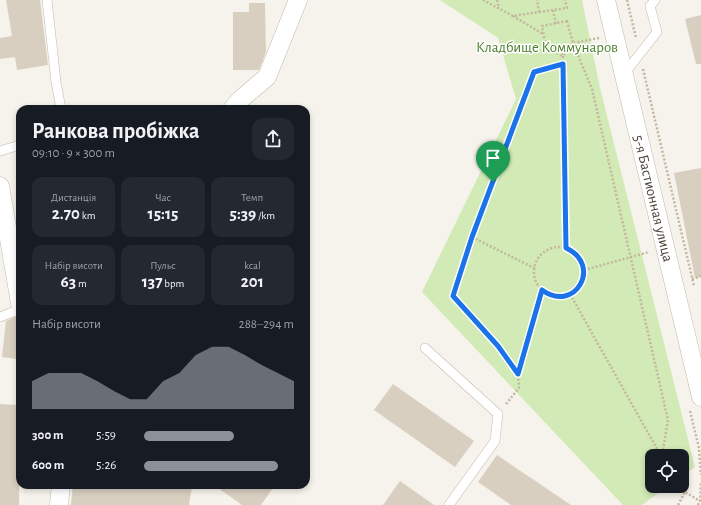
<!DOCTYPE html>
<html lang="uk">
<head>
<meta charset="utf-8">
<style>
  body { margin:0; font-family:"Alegreya Sans",sans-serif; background:#242831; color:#f1f3f6; height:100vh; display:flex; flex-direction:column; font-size:15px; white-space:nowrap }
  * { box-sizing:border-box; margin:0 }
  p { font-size:13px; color:#9ea1a6 }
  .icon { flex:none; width:22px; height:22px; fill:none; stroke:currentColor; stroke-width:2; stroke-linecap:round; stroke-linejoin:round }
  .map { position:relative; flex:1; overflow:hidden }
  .sheet { position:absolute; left:16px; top:105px; width:294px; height:384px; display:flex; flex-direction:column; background:#171b24; border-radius:12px; box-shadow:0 2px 6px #0003 }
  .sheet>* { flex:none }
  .controls { position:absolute; left:645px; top:449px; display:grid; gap:8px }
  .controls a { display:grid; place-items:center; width:44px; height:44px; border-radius:8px; background:#171b24; box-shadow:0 2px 6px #0003; font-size:20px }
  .pin { position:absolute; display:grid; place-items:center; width:34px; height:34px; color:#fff; margin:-41px -17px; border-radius:50% 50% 50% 0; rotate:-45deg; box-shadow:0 0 4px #0007 }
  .pin .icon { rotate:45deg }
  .round { display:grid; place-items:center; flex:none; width:42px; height:42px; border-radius:12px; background:#242831 }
  .overview { display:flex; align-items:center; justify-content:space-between; height:68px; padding:0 16px }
  h1 { font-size:22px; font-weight:700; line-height:30px }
  .figures { display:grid; grid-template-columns:repeat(3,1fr); gap:6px; height:68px; padding:4px 16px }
  .figures div { display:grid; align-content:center; border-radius:10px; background:#242831; text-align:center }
  .figures b { font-size:17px; font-weight:700 }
  .figures small { font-size:11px; font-weight:400 }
  .figures p { font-size:11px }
  .chart { height:112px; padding:8px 16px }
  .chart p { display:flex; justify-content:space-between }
  .chart svg { width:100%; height:72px; margin-top:4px; fill:#8c9099; opacity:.7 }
  ul { padding:0 16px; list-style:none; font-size:13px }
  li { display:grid; grid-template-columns:64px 48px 1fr; align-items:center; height:30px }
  li i { height:10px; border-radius:5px; background:#8c9099 }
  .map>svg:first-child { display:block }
  .green { fill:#d2eab5 }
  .building { fill:#d8cfc1 }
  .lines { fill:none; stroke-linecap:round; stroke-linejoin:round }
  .lane-casing { stroke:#c2bbae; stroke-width:10 }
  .street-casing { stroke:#c2bbae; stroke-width:19 }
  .path { stroke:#c4b79f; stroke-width:2.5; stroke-dasharray:2 2; stroke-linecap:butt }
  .lane { stroke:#fff; stroke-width:9 }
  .street { stroke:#fff; stroke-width:18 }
  .route-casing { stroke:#fff; stroke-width:8 }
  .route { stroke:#1a73e8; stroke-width:5 }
  .labels { text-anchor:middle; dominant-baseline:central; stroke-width:3; stroke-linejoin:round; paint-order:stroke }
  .park-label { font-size:15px; fill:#4a7f2a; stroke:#fff }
  .street-label { font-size:15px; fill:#4b4439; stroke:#fff }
</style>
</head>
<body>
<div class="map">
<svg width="701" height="505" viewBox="0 0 701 505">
  <rect width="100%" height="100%" fill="#f6f3ec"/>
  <path class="green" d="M440,0H582L600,88L695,467L682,476V456H652V486H668L642,505H623L422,292L516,99L498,38Z"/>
  <g class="building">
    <path d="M6,0H40L48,65L17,70L15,57L0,59V38L12,36Z"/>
    <path d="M249,3H265L266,52L259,70H233V12H249Z"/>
    <path d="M701,15V64H696L685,19Z"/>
    <path d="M701,168V277L695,278L674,173Z"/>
    <path d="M15,317L20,318L17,359L2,357L6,321Z"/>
    <path d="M393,384L474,441L455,467L374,410Z"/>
    <path d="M0,404L20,405L19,505H0Z"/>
    <path d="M497,455L571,505H511L478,482Z"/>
    <path d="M400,481L434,505H383Z"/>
    <path d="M73,485H192L189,505H71Z"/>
    <path d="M214,485H275L261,505H242Z"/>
  </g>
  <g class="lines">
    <defs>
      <g id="lane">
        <path d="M47,0L56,82L61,109"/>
        <path d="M624,74L657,32L650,6L655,0"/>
        <path d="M0,151L20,145"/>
        <path d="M0,317L20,309"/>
        <path d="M425,348L498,414L495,441L449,505"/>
      </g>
      <g id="street">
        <path id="s1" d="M606,0L701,397"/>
        <path d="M232,109L241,99L267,77L298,0"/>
        <path d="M0,186L20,303"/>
        <path d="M59,505L61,485"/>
      </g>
    </defs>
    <use href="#lane" class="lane-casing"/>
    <use href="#street" class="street-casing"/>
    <g class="path">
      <path d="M483,0L513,16L539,12L537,0"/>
      <path d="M497,0L499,8"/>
      <path d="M627,0L636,38"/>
      <path d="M553,10L556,24"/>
      <path d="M539,12L567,8L565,0"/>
      <path d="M513,16L543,34"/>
      <path d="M567,21L573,43L563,56L546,48L542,26Z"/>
      <path d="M599,38L573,43L592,89L668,420L662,456"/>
      <path d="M563,56L566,247"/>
      <path d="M643,69L694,286"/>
      <path d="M472,237L534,268"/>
      <circle cx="559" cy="272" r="25"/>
      <path d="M584,270L649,252"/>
      <path d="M692,279L701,276"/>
      <path d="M570,294L661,456"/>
      <path d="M518,374L541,290"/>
      <path d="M506,404L519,388L518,374L498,346L453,296L472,237L534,72L563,64"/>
      <path d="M690,411L699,448L701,475"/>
      <path d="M681,486L685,492L700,501"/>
      <path d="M678,505L685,492"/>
      <path d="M698,505L700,501L701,483"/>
    </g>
    <use href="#lane" class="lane"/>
    <use href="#street" class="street"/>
  </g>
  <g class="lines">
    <defs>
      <path id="route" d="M563,64L566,248C603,265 575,314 542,290L518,374L498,346L453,296L472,237L534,72Z"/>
    </defs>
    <use href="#route" class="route-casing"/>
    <use href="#route" class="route"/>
  </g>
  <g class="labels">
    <g class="park-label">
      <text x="547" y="47">Кладбище Коммунаров</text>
    </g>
    <g class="street-label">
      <text stroke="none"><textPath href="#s1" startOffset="204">5-я Бастионная улица</textPath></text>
    </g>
  </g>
</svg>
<div class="controls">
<a><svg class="icon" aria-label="locate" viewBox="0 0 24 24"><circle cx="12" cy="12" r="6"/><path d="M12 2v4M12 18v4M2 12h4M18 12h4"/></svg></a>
</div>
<div class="pin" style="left:493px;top:182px;background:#1e9e55"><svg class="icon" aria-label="arrive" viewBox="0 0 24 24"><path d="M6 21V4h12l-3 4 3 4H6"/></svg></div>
<section class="sheet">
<div class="overview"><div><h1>Ранкова пробіжка</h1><p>09:10 · 9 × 300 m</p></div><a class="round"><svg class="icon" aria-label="share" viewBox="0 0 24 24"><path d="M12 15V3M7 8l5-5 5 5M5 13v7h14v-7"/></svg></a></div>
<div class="figures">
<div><p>Дистанція</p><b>2.70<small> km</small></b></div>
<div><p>Час</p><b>15:15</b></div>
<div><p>Темп</p><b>5:39<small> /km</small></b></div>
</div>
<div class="figures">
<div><p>Набір висоти</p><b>63<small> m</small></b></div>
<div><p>Пульс</p><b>137<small> bpm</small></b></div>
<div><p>kcal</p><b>201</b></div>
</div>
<div class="chart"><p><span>Набір висоти</span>288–294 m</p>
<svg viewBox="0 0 160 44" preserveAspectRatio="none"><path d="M0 44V27L10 22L20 22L30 22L40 27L50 33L60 38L70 38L80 27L90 22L100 11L110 6L120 6L130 11L140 17L150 22L160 27V44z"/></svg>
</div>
<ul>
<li><b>300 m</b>5:59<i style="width:60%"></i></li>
<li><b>600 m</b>5:26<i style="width:89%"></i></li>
</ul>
</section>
</div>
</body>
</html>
